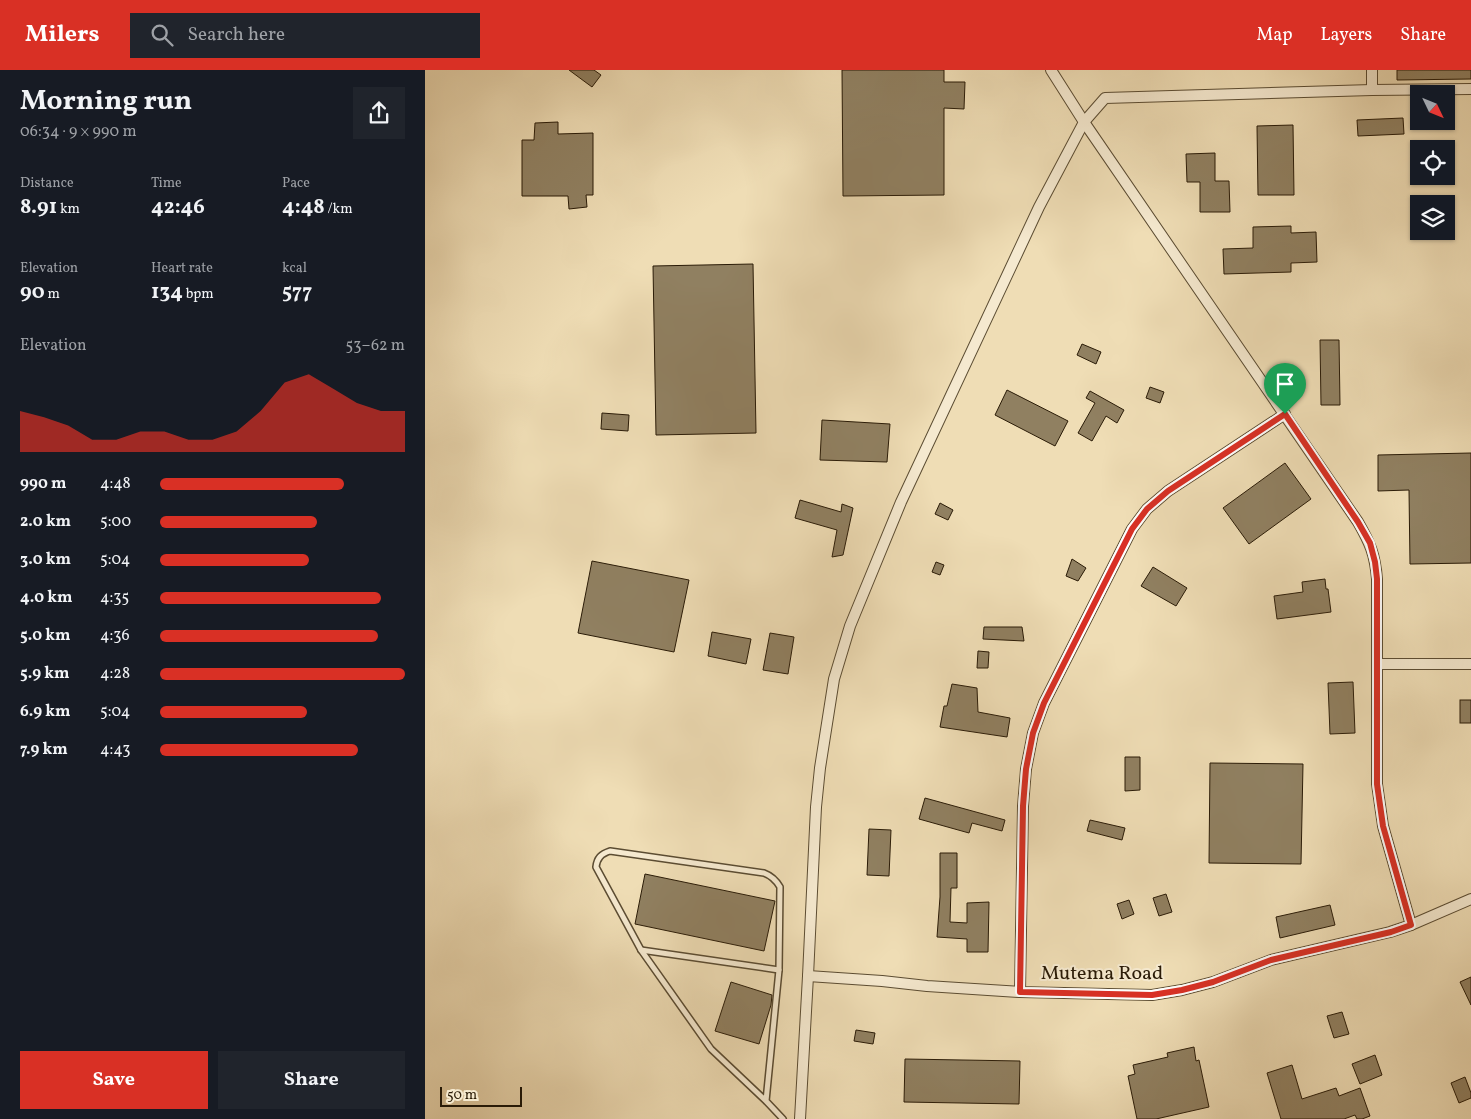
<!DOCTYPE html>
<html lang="en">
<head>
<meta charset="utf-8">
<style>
  body { margin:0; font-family:Vollkorn,serif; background:#20242c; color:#f1f3f6; height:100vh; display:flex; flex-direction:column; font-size:19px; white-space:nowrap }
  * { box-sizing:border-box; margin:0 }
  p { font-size:16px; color:#9ea1a6 }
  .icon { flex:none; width:28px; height:28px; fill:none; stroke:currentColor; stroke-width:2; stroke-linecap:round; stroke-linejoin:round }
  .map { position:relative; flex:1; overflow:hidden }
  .panel { display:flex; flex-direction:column; background:#171b24; width:425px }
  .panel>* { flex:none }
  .needle { width:32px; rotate:133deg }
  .controls { position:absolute; left:985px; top:15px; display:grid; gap:10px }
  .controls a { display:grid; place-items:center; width:45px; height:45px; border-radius:0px; background:#171b24; box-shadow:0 1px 4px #0004; font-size:25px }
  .scale { position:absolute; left:15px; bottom:12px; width:82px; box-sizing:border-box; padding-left:5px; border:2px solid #2a1b07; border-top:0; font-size:14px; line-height:18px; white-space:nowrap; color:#2a1b07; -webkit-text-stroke:4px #f5e9cf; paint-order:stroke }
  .pin { position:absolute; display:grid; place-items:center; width:42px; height:42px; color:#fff; margin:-51px -21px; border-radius:50% 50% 50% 0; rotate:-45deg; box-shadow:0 0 5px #0007 }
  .pin .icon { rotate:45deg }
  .round { display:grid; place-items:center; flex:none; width:52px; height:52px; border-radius:0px; background:#20242c }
  .overview { display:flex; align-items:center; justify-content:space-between; height:85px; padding:0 20px }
  h1 { font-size:28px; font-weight:700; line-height:38px }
  .figures { display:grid; grid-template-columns:repeat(3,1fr); gap:8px; height:85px; padding:5px 20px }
  .figures div { display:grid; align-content:center }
  .figures b { font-size:21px; font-weight:700 }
  .figures small { font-size:14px; font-weight:400 }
  .figures p { font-size:14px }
  .chart { height:140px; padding:10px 20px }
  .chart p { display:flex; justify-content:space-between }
  .chart svg { width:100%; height:90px; margin-top:5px; fill:#d93025; opacity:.7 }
  .button { display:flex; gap:10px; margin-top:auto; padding:10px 20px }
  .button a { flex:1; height:58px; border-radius:0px; background:#d93025; color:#fff; font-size:20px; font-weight:700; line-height:58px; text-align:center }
  .button a+a { background:#20242c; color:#f1f3f6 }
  ul { padding:0 20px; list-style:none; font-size:16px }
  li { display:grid; grid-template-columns:80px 60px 1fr; align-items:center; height:38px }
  li i { height:12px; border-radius:6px; background:#d93025 }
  header { display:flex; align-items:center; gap:30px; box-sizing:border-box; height:70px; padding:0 25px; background:#d93025; color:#fff }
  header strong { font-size:24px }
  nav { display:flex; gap:28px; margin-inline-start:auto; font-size:18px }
  .search { width:350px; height:45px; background:#20242c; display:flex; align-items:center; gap:12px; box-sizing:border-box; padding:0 18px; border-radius:0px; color:#9ea1a6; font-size:19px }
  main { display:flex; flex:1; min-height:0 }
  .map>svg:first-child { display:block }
  .building { fill:#908061; stroke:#2a1b07 }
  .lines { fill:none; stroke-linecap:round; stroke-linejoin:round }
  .service-casing { stroke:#5b4c32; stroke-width:8 }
  .minor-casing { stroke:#5b4c32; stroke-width:12 }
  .service { stroke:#f5e9cf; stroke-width:5 }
  .minor { stroke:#f5e9cf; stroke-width:10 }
  .route-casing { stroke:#fff; stroke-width:10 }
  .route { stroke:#d93025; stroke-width:6 }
  .labels { text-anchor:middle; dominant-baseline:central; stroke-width:4; stroke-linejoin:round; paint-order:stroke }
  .street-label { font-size:20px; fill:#2a1b07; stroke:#f5e9cf }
</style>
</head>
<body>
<header>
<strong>Milers</strong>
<div class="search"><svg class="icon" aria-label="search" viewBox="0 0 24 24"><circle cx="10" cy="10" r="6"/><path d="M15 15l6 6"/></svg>Search here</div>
<nav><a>Map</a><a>Layers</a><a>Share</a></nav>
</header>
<main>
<section class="panel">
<div class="overview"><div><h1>Morning run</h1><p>06:34 · 9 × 990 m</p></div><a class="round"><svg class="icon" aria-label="share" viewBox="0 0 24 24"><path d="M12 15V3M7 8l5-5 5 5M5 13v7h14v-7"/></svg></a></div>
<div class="figures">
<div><p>Distance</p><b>8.91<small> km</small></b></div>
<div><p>Time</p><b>42:46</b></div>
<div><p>Pace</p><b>4:48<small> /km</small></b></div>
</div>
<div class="figures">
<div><p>Elevation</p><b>90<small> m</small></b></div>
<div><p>Heart rate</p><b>134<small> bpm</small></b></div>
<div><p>kcal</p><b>577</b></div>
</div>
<div class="chart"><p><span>Elevation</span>53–62 m</p>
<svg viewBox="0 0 160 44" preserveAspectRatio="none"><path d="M0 44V24L10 27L20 31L30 38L40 38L50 34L60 34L70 38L80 38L90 34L100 24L110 10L120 6L130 13L140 20L150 24L160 24V44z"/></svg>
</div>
<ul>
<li><b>990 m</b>4:48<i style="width:75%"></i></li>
<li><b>2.0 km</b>5:00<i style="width:64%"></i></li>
<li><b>3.0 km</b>5:04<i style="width:61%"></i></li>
<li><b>4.0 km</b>4:35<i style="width:90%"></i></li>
<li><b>5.0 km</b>4:36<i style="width:89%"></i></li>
<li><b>5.9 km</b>4:28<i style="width:100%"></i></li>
<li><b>6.9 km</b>5:04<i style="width:60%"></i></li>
<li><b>7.9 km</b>4:43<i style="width:81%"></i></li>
</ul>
<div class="button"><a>Save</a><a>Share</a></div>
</section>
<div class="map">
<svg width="1046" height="1049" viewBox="0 0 1046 1049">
  <rect width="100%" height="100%" fill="#efddb5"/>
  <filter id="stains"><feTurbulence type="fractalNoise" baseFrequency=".004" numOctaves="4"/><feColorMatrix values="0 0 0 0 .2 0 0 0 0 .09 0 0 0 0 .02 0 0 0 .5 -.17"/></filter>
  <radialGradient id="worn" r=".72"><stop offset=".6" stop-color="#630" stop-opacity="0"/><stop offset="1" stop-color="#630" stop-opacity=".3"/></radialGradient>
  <g class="building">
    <path d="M144,0H169L176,5L167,17Z"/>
    <path d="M417,0H519V12H540L539,39L519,38V125L418,126Z"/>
    <path d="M972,0H1046V9L972,10Z"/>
    <path d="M978,48L979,64L933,66L932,50Z"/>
    <path d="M133,52V64L168,63V125H161L162,137L144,139L143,126H97V70H109L110,53Z"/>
    <path d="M868,55L869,125H833L832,56Z"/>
    <path d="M790,83V111H804L805,142H775V112H762L761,84Z"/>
    <path d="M866,156V163L891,162L892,192L866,193V202L799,204L798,179L828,178V157Z"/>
    <path d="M328,194L331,363L231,365L228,196Z"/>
    <path d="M895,270H914L915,335H896Z"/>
    <path d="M657,274L676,282L671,294L652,285Z"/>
    <path d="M725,317L739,322L735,333L721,328Z"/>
    <path d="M582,320L643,351L630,376L570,345Z"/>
    <path d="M665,321L699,340L692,353L681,346L667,371L653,363L670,333L661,328Z"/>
    <path d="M177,343L204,345L203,361L176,359Z"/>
    <path d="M397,350L465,354L462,392L395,390Z"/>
    <path d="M1046,383V493L985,494L984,420L953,421V385Z"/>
    <path d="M860,393L886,429L824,474L798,438Z"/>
    <path d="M375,430L416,442L417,434L428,438L418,485L407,487L412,460L370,448Z"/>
    <path d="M515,433L528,440L523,450L510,444Z"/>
    <path d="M647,489L661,498L653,511L641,506Z"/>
    <path d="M167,491L264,510L249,582L153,563Z"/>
    <path d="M511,492L519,495L515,505L507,502Z"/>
    <path d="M728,497L762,518L751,536L716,516Z"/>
    <path d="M900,509L901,519H903L906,542L852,549L849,526L878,522L877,512Z"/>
    <path d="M559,557H597L599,571L558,569Z"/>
    <path d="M287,562L326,569L321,594L283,586Z"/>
    <path d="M345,563L369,567L363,604L338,600Z"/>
    <path d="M553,581L564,582L563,598H552Z"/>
    <path d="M928,612L930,663L905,664L903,613Z"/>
    <path d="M527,614L552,618L553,642L585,648L582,667L515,657L519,636H522Z"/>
    <rect x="1035" y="630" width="11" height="23"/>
    <path d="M700,687H715V720L700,721Z"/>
    <path d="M785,693L878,694L876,794L784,793Z"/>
    <path d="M500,728L580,750L577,761L547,753L544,763L494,749Z"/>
    <path d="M665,750L700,758L697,770L662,761Z"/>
    <path d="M444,759L466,760L464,806L442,805Z"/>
    <path d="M515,783H532V818H526L525,852L542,853V833L564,832L563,882H542V869L512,867L515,827Z"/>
    <path d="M220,804L350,831L339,881L210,854Z"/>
    <path d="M741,824L747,842L734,846L728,828Z"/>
    <path d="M704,830L709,844L697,849L692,834Z"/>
    <path d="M905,835L910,855L855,868L851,847Z"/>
    <path d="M1046,907V935L1035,912Z"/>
    <path d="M306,912L347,925L346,935L334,974L290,961Z"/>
    <path d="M917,942L924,964L909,968L902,946Z"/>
    <path d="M431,960L450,963L448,974L429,971Z"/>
    <path d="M769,977L771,991L774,990L784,1037L731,1049H712L703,1006L710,1004L708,995L743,987L742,983Z"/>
    <path d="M950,985L957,1005L935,1014L927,994Z"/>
    <path d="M480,989L595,991L594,1034L479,1032Z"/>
    <path d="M867,995L877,1029L911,1018L914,1026L935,1018L945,1046L937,1049H932L930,1045L919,1049H856L842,1003Z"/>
    <path d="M1040,1007L1046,1023V1028L1034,1033L1026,1013Z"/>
  </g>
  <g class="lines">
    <defs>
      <g id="service">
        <path d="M216,880L354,900"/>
        <path d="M341,1031L354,900L355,817C351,810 347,806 339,803L185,781C176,784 172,788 171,797L216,880L286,979L341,1031L358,1049"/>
      </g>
      <g id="minor">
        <path d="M626,0L659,52L933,452C945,473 950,484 952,509V714L958,756L986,855"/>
        <path d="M947,0V20"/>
        <path d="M952,594H1046"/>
        <path d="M383,906L457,911L502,916L595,922L727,925L757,920L788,912L846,890L965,862L986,855L1046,829"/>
        <path d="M595,922L598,736L601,699L608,663L619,633L707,459L722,439L743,421L860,344"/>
        <path d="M375,1049L383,906L391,737L395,698L409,609L425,556L476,432L614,137L659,52L680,28L947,20L1046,19"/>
      </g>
    </defs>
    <use href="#service" class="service-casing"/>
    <use href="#minor" class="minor-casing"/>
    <use href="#service" class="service"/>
    <use href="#minor" class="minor"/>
  </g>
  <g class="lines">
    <defs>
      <path id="route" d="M860,344L933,452L945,473L950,492L952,509V714L958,756L986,855L966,862L846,890L788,912L757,920L727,925L595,922L598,736L601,699L608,663L619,633L707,459L722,439L743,421Z"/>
    </defs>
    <use href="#route" class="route-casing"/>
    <use href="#route" class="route"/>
  </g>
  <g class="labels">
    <g class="street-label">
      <text x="677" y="904">Mutema Road</text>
    </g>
  </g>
  <rect width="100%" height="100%" filter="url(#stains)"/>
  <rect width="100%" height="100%" fill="url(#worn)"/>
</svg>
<div class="controls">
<a><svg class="needle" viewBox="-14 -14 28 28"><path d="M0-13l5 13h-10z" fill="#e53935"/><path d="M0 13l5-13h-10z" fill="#9ea1a6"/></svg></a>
<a><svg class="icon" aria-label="locate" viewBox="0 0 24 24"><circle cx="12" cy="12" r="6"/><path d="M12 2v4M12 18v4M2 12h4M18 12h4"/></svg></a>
<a><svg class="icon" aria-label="layers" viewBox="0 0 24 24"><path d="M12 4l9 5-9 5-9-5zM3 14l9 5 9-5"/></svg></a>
</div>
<div class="scale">50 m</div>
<div class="pin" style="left:860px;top:344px;background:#1e9e55"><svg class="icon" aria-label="arrive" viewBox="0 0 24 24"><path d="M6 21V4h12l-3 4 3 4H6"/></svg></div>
</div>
</main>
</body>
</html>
